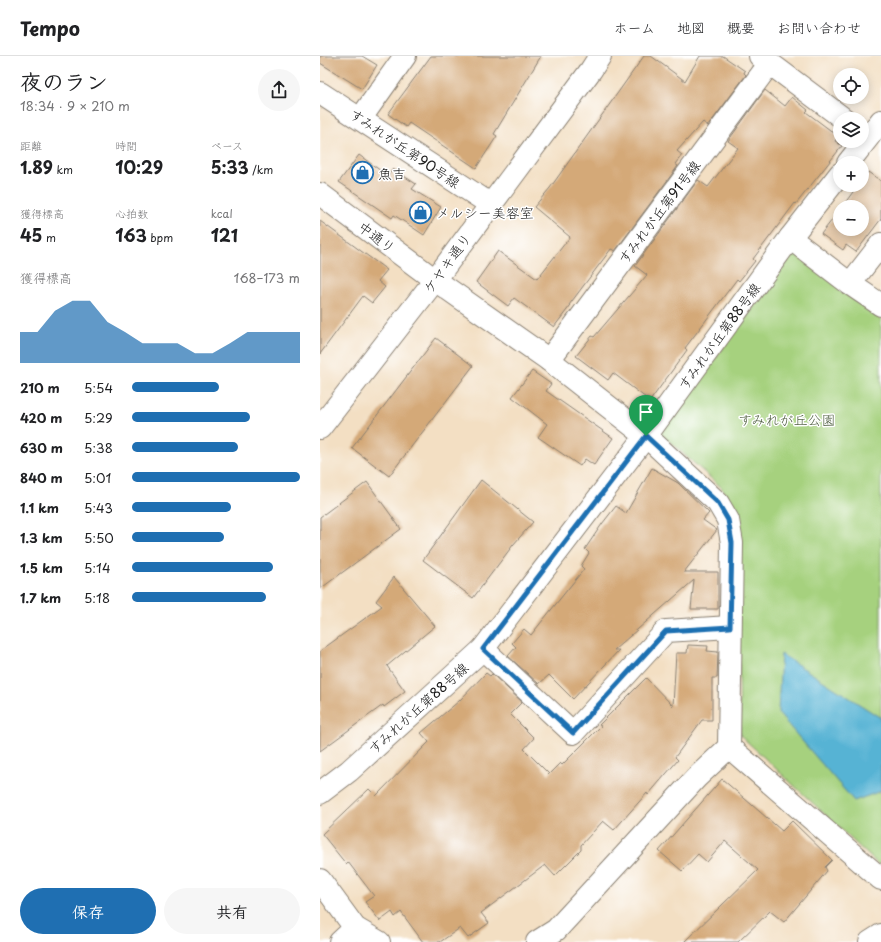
<!DOCTYPE html>
<html lang="ja">
<head>
<meta charset="utf-8">
<style>
  body { margin:0; font-family:"Playpen Sans","Klee One",sans-serif; background:#f6f6f6; color:#202124; height:100vh; display:flex; flex-direction:column; font-size:15px; white-space:nowrap }
  * { box-sizing:border-box; margin:0 }
  p { font-size:13px; color:#757577 }
  .icon { flex:none; width:22px; height:22px; fill:none; stroke:currentColor; stroke-width:2; stroke-linecap:round; stroke-linejoin:round }
  .map { position:relative; flex:1; overflow:hidden }
  .side { display:flex; flex-direction:column; background:#fff; width:320px }
  .side>* { flex:none }
  .controls { position:absolute; left:513px; top:12px; display:grid; gap:8px }
  .controls a { display:grid; place-items:center; width:36px; height:36px; border-radius:50%; background:#fff; box-shadow:0 2px 10px #0003; font-size:20px }
  .pin { position:absolute; display:grid; place-items:center; width:34px; height:34px; color:#fff; margin:-41px -17px; border-radius:50% 50% 50% 0; rotate:-45deg; box-shadow:0 0 4px #0007 }
  .pin .icon { rotate:45deg }
  .round { display:grid; place-items:center; flex:none; width:42px; height:42px; border-radius:21px; background:#f6f6f6 }
  .overview { display:flex; align-items:center; justify-content:space-between; height:68px; padding:0 20px }
  h1 { font-size:22px; font-weight:700; line-height:30px }
  .stats { display:grid; grid-template-columns:repeat(3,1fr); gap:6px; height:68px; padding:4px 20px }
  .stats div { display:grid; align-content:center }
  .stats b { font-size:17px; font-weight:700 }
  .stats small { font-size:11px; font-weight:400 }
  .stats p { font-size:11px }
  .chart { height:112px; padding:8px 20px }
  .chart p { display:flex; justify-content:space-between }
  .chart svg { width:100%; height:72px; margin-top:4px; fill:#1f6fb2; opacity:.7 }
  .button { display:flex; gap:8px; margin-top:auto; padding:8px 20px }
  .button a { flex:1; height:46px; border-radius:24px; background:#1f6fb2; color:#fff; font-size:16px; font-weight:700; line-height:46px; text-align:center }
  .button a+a { background:#f6f6f6; color:#202124 }
  ul { padding:0 20px; list-style:none; font-size:13px }
  li { display:grid; grid-template-columns:64px 48px 1fr; align-items:center; height:30px }
  li i { height:10px; border-radius:5px; background:#1f6fb2 }
  header { display:flex; align-items:center; gap:24px; box-sizing:border-box; height:56px; padding:0 20px; background:#fff; border-bottom:1px solid #e0e0e0 }
  header strong { font-size:19px }
  nav { display:flex; gap:22px; margin-inline-start:auto; font-size:14px }
  main { display:flex; flex:1; min-height:0 }
  .map>svg:first-child { display:block }
  .green { fill:#a6d17e; stroke:#61764d }
  .water { fill:#56b3d4; stroke:#396878 }
  .building { fill:#d4a978 }
  .lines { fill:none; stroke-linecap:round; stroke-linejoin:round }
  .minor-casing { stroke:#887e70; stroke-width:24 }
  .minor { stroke:#fff; stroke-width:22 }
  .route-casing { stroke:#fff; stroke-width:8 }
  .route { stroke:#1f6fb2; stroke-width:5 }
  .labels { text-anchor:middle; dominant-baseline:central; stroke-width:3; stroke-linejoin:round; paint-order:stroke }
  .street-label { font-size:14px; fill:#1c1c1c; stroke:#fff }
  .poi-label { font-size:14px; fill:#1c1c1c; stroke:#fff; text-anchor:start }
  .park-label { font-size:14px; fill:#4c5b3e; stroke:#fff }
</style>
</head>
<body>
<header>
<strong>Tempo</strong>
<nav><a>ホーム</a><a>地図</a><a>概要</a><a>お問い合わせ</a></nav>
</header>
<main>
<section class="side">
<div class="overview"><div><h1>夜のラン</h1><p>18:34 · 9 × 210 m</p></div><a class="round"><svg class="icon" aria-label="share" viewBox="0 0 24 24"><path d="M12 15V3M7 8l5-5 5 5M5 13v7h14v-7"/></svg></a></div>
<div class="stats">
<div><p>距離</p><b>1.89<small> km</small></b></div>
<div><p>時間</p><b>10:29</b></div>
<div><p>ペース</p><b>5:33<small> /km</small></b></div>
</div>
<div class="stats">
<div><p>獲得標高</p><b>45<small> m</small></b></div>
<div><p>心拍数</p><b>163<small> bpm</small></b></div>
<div><p>kcal</p><b>121</b></div>
</div>
<div class="chart"><p><span>獲得標高</span>168–173 m</p>
<svg viewBox="0 0 160 44" preserveAspectRatio="none"><path d="M0 44V25L10 25L20 12L30 6L40 6L50 19L60 25L70 32L80 32L90 32L100 38L110 38L120 32L130 25L140 25L150 25L160 25V44z"/></svg>
</div>
<ul>
<li><b>210 m</b>5:54<i style="width:52%"></i></li>
<li><b>420 m</b>5:29<i style="width:70%"></i></li>
<li><b>630 m</b>5:38<i style="width:63%"></i></li>
<li><b>840 m</b>5:01<i style="width:100%"></i></li>
<li><b>1.1 km</b>5:43<i style="width:59%"></i></li>
<li><b>1.3 km</b>5:50<i style="width:55%"></i></li>
<li><b>1.5 km</b>5:14<i style="width:84%"></i></li>
<li><b>1.7 km</b>5:18<i style="width:80%"></i></li>
</ul>
<div class="button"><a>保存</a><a>共有</a></div>
</section>
<div class="map">
<svg width="561" height="886" viewBox="0 0 561 886">
  <rect width="100%" height="100%" fill="#fff"/>
  <filter id="ink" filterUnits="userSpaceOnUse"><feTurbulence type="fractalNoise" baseFrequency=".025" numOctaves="2"/><feDisplacementMap in="SourceGraphic" scale="8" xChannelSelector="R" yChannelSelector="G"/><feConvolveMatrix kernelMatrix="1 2 1 2 8 2 1 2 1" color-interpolation-filters="sRGB"/></filter>
  <filter id="wash" filterUnits="userSpaceOnUse"><feTurbulence type="fractalNoise" baseFrequency=".012" numOctaves="4" result="noise"/><feDisplacementMap in="SourceGraphic" scale="16" xChannelSelector="R" yChannelSelector="G"/><feGaussianBlur stdDeviation="0.9" result="paint"/><feColorMatrix in="noise" values="0 0 0 0 0 0 0 0 0 0 0 0 0 0 0 0 0 1.4 0 .05"/><feComposite in="paint" operator="in"/></filter>
  <g filter="url(#wash)">
    <rect width="100%" height="100%" fill="#f3dfc3"/>
    <path class="green" d="M474,197L561,263V811L420,679L417,460L402,432L340,377Z"/>
    <path class="water" d="M461,598L561,662V735L534,745L458,657Z"/>
    <g id="blocks">
      <g class="building">
        <path d="M0,0H42L57,9L42,33L0,7Z"/>
        <path d="M111,0H221L174,78L177,80L156,112L89,67L86,71L68,58Z"/>
        <path d="M324,0H331L365,25L380,0H403L425,15L424,17L426,19L388,70L383,66L357,95L362,99L355,108L358,110L295,195L291,193L249,249L250,250L234,271L194,242L188,250L156,226L178,195L217,223L250,181L214,151L230,132Z"/>
        <path d="M445,34L465,50L472,41L488,54L486,56L518,80L515,85L522,90L476,148L475,147L433,203L435,205L419,225L417,223L365,292L367,294L330,345L293,317L288,324L256,300L272,280L274,281L327,219L315,210L378,124L388,131L418,92L408,85Z"/>
        <path d="M39,99L68,120L73,113L96,128L92,133L121,151L104,179L74,159L72,162L19,126Z"/>
        <path d="M548,116L561,125V163L536,196L526,189L523,194L501,178L520,154V173H542V151H522L538,129H542V124Z"/>
        <path d="M0,165L67,214L58,225L65,231L52,247L43,240L0,298Z"/>
        <path d="M116,282L153,310L69,420L32,392Z"/>
        <path d="M212,315L231,328L226,335L293,382L274,409L265,403L260,410L218,381L227,368L192,341Z"/>
        <path d="M332,412L358,427L389,457L383,464L397,474L364,516H398V553H371L374,524L294,594H299L253,643L229,619L219,628L188,600L196,591L192,587L204,573L211,579L264,513L261,510L269,497L265,493L282,468L296,450L306,457Z"/>
        <path d="M161,424L213,466L193,489L153,542L103,504Z"/>
        <path d="M47,426L81,473L0,533V461Z"/>
        <path d="M74,521L115,570L67,610L85,635L64,651L63,649L0,695V595L62,550L56,545Z"/>
        <path d="M368,589L388,590L387,595L398,596L397,622H392V664H382L355,701L358,704L328,739L327,737L294,774L283,765L261,789V794L235,820L225,809L161,857L169,867L148,882L140,872L120,886H103L81,856L75,861L72,856L60,865L45,846L54,840L28,806L26,808L2,778L49,733L56,740L109,686L101,677L139,645L166,617L170,620L172,618L202,646L190,658L214,682L204,693L229,718L240,707L242,709L281,670L279,669L326,622L353,650L356,597H367Z"/>
        <path d="M402,723L462,775L472,765L512,804L505,811L507,815L464,866L450,855L418,886H364L438,814L405,785L387,806L378,798L362,815L339,795Z"/>
      </g>
    </g>
  </g>
  <g filter="url(#ink)">
    <use href="#blocks" fill-opacity="0" stroke="#887e70" stroke-width="1"/>
    <g class="lines">
      <defs>
        <g id="minor">
          <path d="M440,0L524,63"/>
          <path d="M0,37L170,148"/>
          <path d="M41,62L85,0"/>
          <path d="M528,107L561,65"/>
          <path d="M0,138L115,224L229,304L326,380L398,447L408,464L412,487L409,691L376,722L236,874L217,886"/>
          <path d="M470,182L530,228L561,249"/>
          <path d="M530,228L561,188"/>
          <path d="M229,304L450,7"/>
          <path d="M0,372L115,224L271,14L280,0"/>
          <path d="M163,593L253,677L346,575L410,571"/>
          <path d="M409,691L561,823"/>
          <path d="M0,737L29,715L163,593L326,380L470,182L520,118"/>
          <path d="M0,824L35,872L59,886"/>
          <path d="M20,886L35,872"/>
          <path d="M550,886L561,879"/>
        </g>
      </defs>
      <use href="#minor" class="minor-casing"/>
      <use href="#minor" class="minor"/>
    </g>
  </g>
  <g class="lines" filter="url(#ink)">
    <defs>
      <path id="route" d="M326,380L398,447L408,464L412,487L410,571L346,575L253,677L163,593Z"/>
    </defs>
    <use href="#route" class="route-casing"/>
    <use href="#route" class="route"/>
  </g>
  <defs>
    <symbol id="shop-ring" viewBox="-11 -11 22 22"><circle r="9.5" fill="#fff" stroke="#1f6fb2" stroke-width="1.5"/><path d="M-5-2.5h2.3a2.7 3.5 0 0 1 5.4 0H5L5.5 6h-11ZM-1.5-2.5h3a1.5 2.3 0 0 0-3 0Z" fill="#1f6fb2"/></symbol>
  </defs>
  <g fill-rule="evenodd">
    <use href="#shop-ring" x="30" y="104" width="25" height="25"/>
    <use href="#shop-ring" x="88" y="144" width="25" height="25"/>
  </g>
  <g class="labels">
    <g class="street-label">
      <text transform="translate(85 92) rotate(34)">すみれが丘第90号線</text>
      <text transform="translate(339 156) rotate(-53)">すみれが丘第91号線</text>
      <text transform="translate(57 181) rotate(37)">中通り</text>
      <text transform="translate(127 207) rotate(-54)">ケヤキ通り</text>
      <text transform="translate(399 280) rotate(-54)">すみれが丘第88号線</text>
      <text transform="translate(98 652) rotate(-42)">すみれが丘第88号線</text>
    </g>
    <g class="poi-label">
      <text x="58" y="117">魚吉</text>
      <text x="116" y="156">メルシー美容室</text>
    </g>
    <g class="park-label">
      <text x="467" y="363">すみれが丘公園</text>
    </g>
  </g>
</svg>
<div class="controls">
<a><svg class="icon" aria-label="locate" viewBox="0 0 24 24"><circle cx="12" cy="12" r="6"/><path d="M12 2v4M12 18v4M2 12h4M18 12h4"/></svg></a>
<a><svg class="icon" aria-label="layers" viewBox="0 0 24 24"><path d="M12 4l9 5-9 5-9-5zM3 14l9 5 9-5"/></svg></a>
<a>+</a>
<a>−</a>
</div>
<div class="pin" style="left:326px;top:380px;background:#1e9e55"><svg class="icon" aria-label="arrive" viewBox="0 0 24 24"><path d="M6 21V4h12l-3 4 3 4H6"/></svg></div>
</div>
</main>
</body>
</html>
